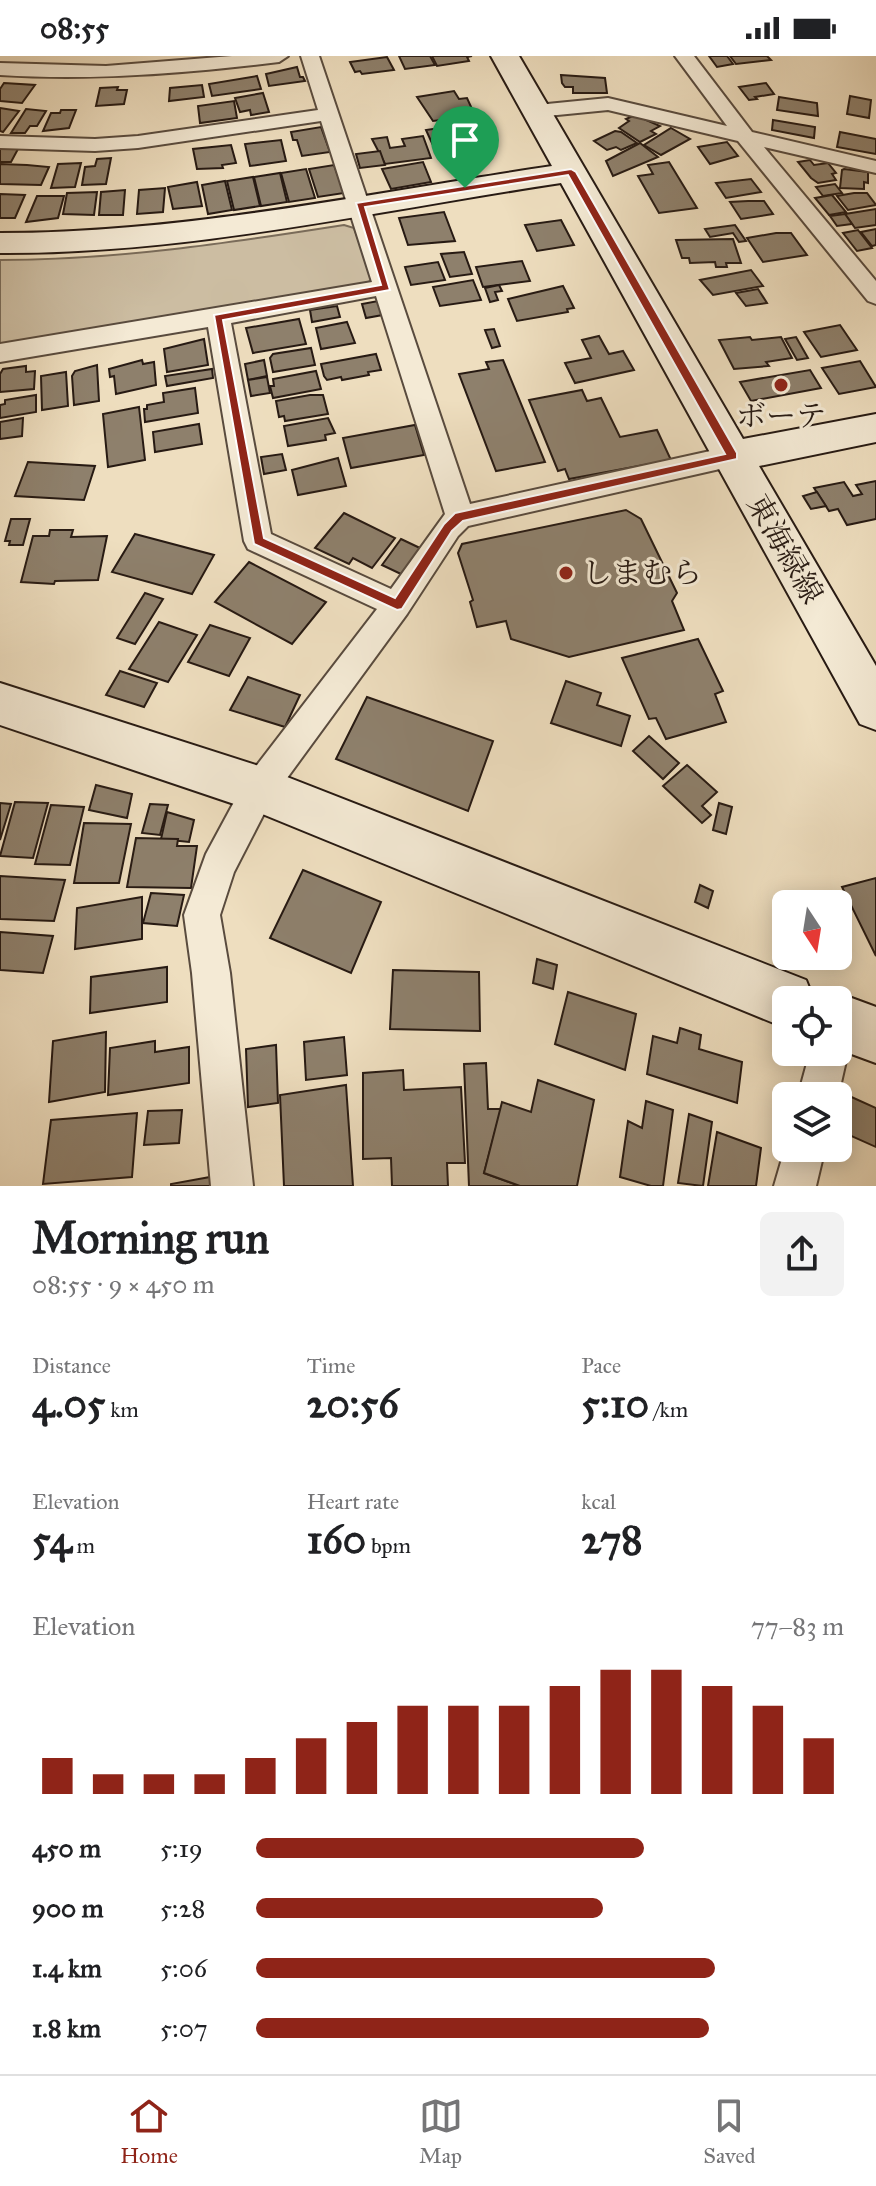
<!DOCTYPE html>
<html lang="en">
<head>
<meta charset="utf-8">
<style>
  body { margin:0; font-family:"IM FELL Great Primer","Noto Serif JP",serif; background:#f2f2f2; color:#202124; height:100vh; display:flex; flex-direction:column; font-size:30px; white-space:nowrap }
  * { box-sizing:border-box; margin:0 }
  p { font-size:26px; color:#757577 }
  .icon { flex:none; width:44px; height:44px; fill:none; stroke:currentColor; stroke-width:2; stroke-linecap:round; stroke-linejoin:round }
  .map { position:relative; height:1130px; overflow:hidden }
  .panel { display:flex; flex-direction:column; background:#fff; flex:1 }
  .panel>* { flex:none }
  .needle { width:52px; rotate:168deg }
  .buttons { position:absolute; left:772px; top:834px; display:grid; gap:16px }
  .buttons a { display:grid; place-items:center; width:80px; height:80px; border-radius:12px; background:#fff; box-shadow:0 4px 20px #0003; font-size:40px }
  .pin { position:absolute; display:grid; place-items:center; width:68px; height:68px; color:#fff; margin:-82px -34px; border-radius:50% 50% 50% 0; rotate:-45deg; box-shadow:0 0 8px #0007 }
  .pin .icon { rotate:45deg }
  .round { display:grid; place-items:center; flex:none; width:84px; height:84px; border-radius:12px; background:#f2f2f2 }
  .overview { display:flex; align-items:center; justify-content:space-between; height:136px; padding:0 32px }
  h1 { font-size:44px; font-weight:700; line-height:60px }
  .metrics { display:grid; grid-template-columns:repeat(3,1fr); gap:12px; height:136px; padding:8px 32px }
  .metrics div { display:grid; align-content:center }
  .metrics b { font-size:40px; font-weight:700 }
  .metrics small { font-size:22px; font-weight:400 }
  .metrics p { font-size:22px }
  .chart { height:224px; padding:16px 32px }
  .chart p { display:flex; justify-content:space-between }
  .chart svg { width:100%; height:144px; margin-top:8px; stroke:#8f2418; stroke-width:6 }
  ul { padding:0 32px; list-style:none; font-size:26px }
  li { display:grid; grid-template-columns:128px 96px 1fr; align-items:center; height:60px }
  li i { height:20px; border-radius:10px; background:#8f2418 }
  .status { display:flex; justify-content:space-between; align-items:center; height:56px; padding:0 40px; background:#fff; direction:ltr }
  .status svg { height:22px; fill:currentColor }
  .tab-bar { display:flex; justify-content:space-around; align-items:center; height:112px; border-top:2px solid #e0e0e0; background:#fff; font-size:22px; color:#757577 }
  .tab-bar a { display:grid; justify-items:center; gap:4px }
  .tab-bar .current { color:#8f2418 }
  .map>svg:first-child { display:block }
  .green { fill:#ccbda2; stroke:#7a6c5a; stroke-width:2 }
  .building { fill:#8e806c; stroke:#271a13; stroke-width:2 }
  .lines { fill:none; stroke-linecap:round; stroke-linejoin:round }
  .street-casing { stroke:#594b3e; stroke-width:4 }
  .secondary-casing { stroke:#271a13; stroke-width:4 }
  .street { fill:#f4ead5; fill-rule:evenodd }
  .secondary { fill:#f4ead5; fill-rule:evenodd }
  .route { fill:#8f2418; stroke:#fff; stroke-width:2; fill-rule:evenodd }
  .poi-dot { fill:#8f2418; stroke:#f4ead5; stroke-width:3 }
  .labels { text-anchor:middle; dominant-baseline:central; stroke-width:6; stroke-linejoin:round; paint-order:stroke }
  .poi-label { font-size:30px; fill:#271a13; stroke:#f4ead5 }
  .street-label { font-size:30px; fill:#271a13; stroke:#f4ead5 }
</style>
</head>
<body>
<div class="status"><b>08:55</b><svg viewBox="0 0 49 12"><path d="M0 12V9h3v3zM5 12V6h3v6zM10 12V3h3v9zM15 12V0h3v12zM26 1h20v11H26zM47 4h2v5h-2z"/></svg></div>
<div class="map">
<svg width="876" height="1130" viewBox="0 0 876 1130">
  <rect width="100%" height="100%" fill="#eedebf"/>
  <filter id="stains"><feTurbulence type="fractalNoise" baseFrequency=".0025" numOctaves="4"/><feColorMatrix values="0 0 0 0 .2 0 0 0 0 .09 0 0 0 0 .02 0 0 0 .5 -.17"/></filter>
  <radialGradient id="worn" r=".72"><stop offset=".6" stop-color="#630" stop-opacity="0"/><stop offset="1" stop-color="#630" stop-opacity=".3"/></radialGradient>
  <path class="green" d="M344,169L354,172L372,223L365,229L0,288V204C116,204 229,187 344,169Z"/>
  <g class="building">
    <path d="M399,0H430L435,9L405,13Z"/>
    <path d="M432,0H472L467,1L469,5L437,10Z"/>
    <path d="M709,0H727L733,8L717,11Z"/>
    <path d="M730,0H767L771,4L736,8Z"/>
    <path d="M387,1L394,14L362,18L360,15L355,16L350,6Z"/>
    <path d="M297,11L300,21H303L305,25L269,30L266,18Z"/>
    <path d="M561,19L605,22L607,37H573V31H565L562,27Z"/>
    <path d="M257,20L261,33L212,40L209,28Z"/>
    <path d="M4,27L35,29L22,47L0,45V33Z"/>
    <path d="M766,27L774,38L755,41L757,43L749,44L739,31Z"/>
    <path d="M202,29L204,41L169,45L170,32Z"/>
    <path d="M118,31L117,34H127L124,48L96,50L100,32Z"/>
    <path d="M454,35L459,43L467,42L472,53L462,54L466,61L433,65L417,41Z"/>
    <path d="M263,37L269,56L251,59L250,54L240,56L235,42Z"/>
    <path d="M850,40L871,44L869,62L847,58Z"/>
    <path d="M779,41L817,47L818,60L777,54Z"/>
    <path d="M234,45L237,62L200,67L198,50Z"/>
    <path d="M0,52L19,55L3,76L0,75Z"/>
    <path d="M26,53L46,55L37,70H30L25,77H11Z"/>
    <path d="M61,54H76L69,72L43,75L51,57H60Z"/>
    <path d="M635,59L660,70L651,75L656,78L640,86L619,72L629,65L626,63Z"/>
    <path d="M773,64L815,71L814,82L772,74Z"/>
    <path d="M467,68L484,94L479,95L481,100L476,101L480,111L454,115L444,95L436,96L426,74Z"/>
    <path d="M321,71L330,96L302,100L297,84H293L291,76Z"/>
    <path d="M671,72L690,83L661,99L644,89Z"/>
    <path d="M615,75L621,76L637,87L621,94L616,91L607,94L594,85Z"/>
    <path d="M840,76L876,83V98L837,91Z"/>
    <path d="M423,80L431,102L385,108L372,83L387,81L390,92L405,90L402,83Z"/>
    <path d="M281,84L286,105L250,110L245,88Z"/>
    <path d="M727,86L738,100L710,108L698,91Z"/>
    <path d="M640,87L658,101L613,120L606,105Z"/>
    <path d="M231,89L236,107L222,109L223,112L197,113L193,93Z"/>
    <path d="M0,93H18L11,106H0Z"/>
    <path d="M380,95L385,109L360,112L356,98Z"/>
    <path d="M111,102L106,128L82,129L85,111L95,110L97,103Z"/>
    <path d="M810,104L814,109L828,107L836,117L832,118L836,124L818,127L811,122L798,106Z"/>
    <path d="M423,106L431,126L391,133L382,113Z"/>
    <path d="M669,106L697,152L659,157L638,120L653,118L648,109Z"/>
    <path d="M81,107L75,131L51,132L58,108Z"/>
    <path d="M0,108L27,109L49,111L41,129L0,128Z"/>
    <path d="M334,109L344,137L318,141L309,113Z"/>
    <path d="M306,113L315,142L289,146L281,117Z"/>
    <path d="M844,113L868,116V127L864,126V133L840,132L842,114Z"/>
    <path d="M280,117L287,146L261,150L254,121Z"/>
    <path d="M253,121L260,150L234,154L227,125Z"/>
    <path d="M751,123L761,136L726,142L716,127Z"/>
    <path d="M225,125L232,154L208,158L202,129Z"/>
    <path d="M197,126L202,150L173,153L168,131Z"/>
    <path d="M835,128L842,137L823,140L816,131Z"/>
    <path d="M165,132L163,156L137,158L139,134Z"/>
    <path d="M125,134L123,159H99L101,136Z"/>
    <path d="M97,136L94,159L63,158L67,137Z"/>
    <path d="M854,137H867L876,149L848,154L837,140Z"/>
    <path d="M0,138L25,139L15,162H0Z"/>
    <path d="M832,139L846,156L829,159L815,142Z"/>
    <path d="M37,140H64L58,162L26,166Z"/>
    <path d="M748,145H764L773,158L741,163L730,146Z"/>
    <path d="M876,153V169L855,172L845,158Z"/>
    <path d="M444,156L455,185L408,189L399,162Z"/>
    <path d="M845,158L852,168L837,170L830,160Z"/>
    <path d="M561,164L574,189L537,195L525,169Z"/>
    <path d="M735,169L746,185L739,186L733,177L710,181L705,173Z"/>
    <path d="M876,173V189L872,190L861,176Z"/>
    <path d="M858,174L872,192L857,195L843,177Z"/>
    <path d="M776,177H791L807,199L763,206L747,182Z"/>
    <path d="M733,183L741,207H726L727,211H716L715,206L690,207L689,202H682L676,184Z"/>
    <path d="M464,196L472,218L450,221L441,198Z"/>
    <path d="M522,205L530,225L483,231L476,211Z"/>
    <path d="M438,206L445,224L411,229L405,211Z"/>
    <path d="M751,214L763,230L713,239L700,224Z"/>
    <path d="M473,224L481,244L440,250L433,231Z"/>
    <path d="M499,229L502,235L495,236L498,244L490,246L485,232Z"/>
    <path d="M563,230L574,252L567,253L568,256L517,265L508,243Z"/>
    <path d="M758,233L767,247L746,250L736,237Z"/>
    <path d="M378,245L388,258L366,262L362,248Z"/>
    <path d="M337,250L340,261L312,266L310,254Z"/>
    <path d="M299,263L306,288L253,297L246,272Z"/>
    <path d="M347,266L355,287L321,293L316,272Z"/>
    <path d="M840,269L857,294L821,301L804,276Z"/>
    <path d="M494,273L500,290L492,292L485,274Z"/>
    <path d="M599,280L609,298L623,295L634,314L575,327L565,307L591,302L582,284Z"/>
    <path d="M750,281L752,284L781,281L792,302L766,306L769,310L734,313L719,284Z"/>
    <path d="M796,281L808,302L797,304L785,283Z"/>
    <path d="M204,283L208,309L167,316L164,293Z"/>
    <path d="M311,292L315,309L273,316L270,302L273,298Z"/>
    <path d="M376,298L381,314L368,316L369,319L342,324L341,321L327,324L324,320L321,308Z"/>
    <path d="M142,304L143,308L154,306L156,329L116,338L114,320L110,321L109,313Z"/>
    <path d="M264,304L267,320L248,324L245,308Z"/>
    <path d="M503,304L545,406L496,415L459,318L489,313L486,306Z"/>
    <path d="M860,305L876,331L839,338L822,312Z"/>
    <path d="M97,309L99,345L74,349L72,320L75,315Z"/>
    <path d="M26,310V316L35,315L34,333L0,336V318L3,313Z"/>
    <path d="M212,313L213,322L167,330L165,320Z"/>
    <path d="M810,314L821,332L751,345L740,326Z"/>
    <path d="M316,315L321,333L273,342L270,330H274L273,323Z"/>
    <path d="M66,316L68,350L42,354L41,320Z"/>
    <path d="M267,321L270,337L251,340L248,324Z"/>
    <path d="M195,332L198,357L145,366L144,353H147V349L164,346L163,337Z"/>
    <path d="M582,334L587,345L601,342L620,381L657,374L671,404L569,423L565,413L558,415L529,344Z"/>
    <path d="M36,339V356L0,362V349L5,348V344Z"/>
    <path d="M310,339H323L328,358L285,365L284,360L279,361L276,345Z"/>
    <path d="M139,351L145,404L108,411L103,358Z"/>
    <path d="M23,362L22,380L0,383V366Z"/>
    <path d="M328,362L335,377L325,379L326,384L288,390L284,370Z"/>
    <path d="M199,368L202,388L155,396L153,376Z"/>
    <path d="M415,369L424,399L351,412L343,382Z"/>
    <path d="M282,398L286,414L264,418L261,401Z"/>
    <path d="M338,402L346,430L298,439L292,414Z"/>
    <path d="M28,406L95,410L84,444L15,440Z"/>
    <path d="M876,425V463L847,469L838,453L829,455L814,432L844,426L853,440L862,438L856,429Z"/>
    <path d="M817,436L826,450L811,453L803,440Z"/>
    <path d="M626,454L641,463L677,537L672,545L684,574L569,601L511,583L506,565L477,571L470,546L473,544L458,497L462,488Z"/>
    <path d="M344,457L395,482L372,512L353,502L349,508L315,492Z"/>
    <path d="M11,463H30L23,489H9L10,485H5Z"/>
    <path d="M50,474H73L71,481L107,480L98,524L55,525L54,528L21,526L33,480H49Z"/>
    <path d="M135,478L214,499L192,538L112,516Z"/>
    <path d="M401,483L422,493L403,519L382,509Z"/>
    <path d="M249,506L326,546L292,588L215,546Z"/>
    <path d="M145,537L163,543L135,588L117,582Z"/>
    <path d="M159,566L197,579L168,626L129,613Z"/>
    <path d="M210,569L250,582L229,620L188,606Z"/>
    <path d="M698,583L723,635L715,638L726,666L666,683L656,662L649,663L622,602Z"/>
    <path d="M120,615L157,627L144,651L106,639Z"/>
    <path d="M248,621L300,639L285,671L230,654Z"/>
    <path d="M566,625L601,637L597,649L630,660L621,690L551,667Z"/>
    <path d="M367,641L493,685L468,755L336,703Z"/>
    <path d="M649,680L679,707L663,723L633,695Z"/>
    <path d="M687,709L717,736L702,750L711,759L702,767L663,730Z"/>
    <path d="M96,729L132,738L127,762L89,754Z"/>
    <path d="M15,746L48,747L33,802L0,800Z"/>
    <path d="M0,747L11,748L0,784Z"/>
    <path d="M719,747L732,751L726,778L713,774Z"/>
    <path d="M150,748L168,749L160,779L142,777Z"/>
    <path d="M51,749L84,751L70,809L35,808Z"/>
    <path d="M167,756L194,764L189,786L161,783Z"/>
    <path d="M84,767L131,768L119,827H74Z"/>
    <path d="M136,782L178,783L177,790H197L191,832L127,831Z"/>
    <path d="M303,814L381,846L351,917L270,882Z"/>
    <path d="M0,820L65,824L54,865L0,863Z"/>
    <path d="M876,822V900L842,831Z"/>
    <path d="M700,829L713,835L708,852L695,846Z"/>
    <path d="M151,837L184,839L177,870L143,867Z"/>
    <path d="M142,841V883L75,893L77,852Z"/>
    <path d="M0,876L53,880L43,917L0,914Z"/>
    <path d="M537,903L557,909L553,933L533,927Z"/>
    <path d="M167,911V946L90,957L91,921Z"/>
    <path d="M393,914L479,916L480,975L390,973Z"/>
    <path d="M568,936L636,958L625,1014L555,988Z"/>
    <path d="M680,972L701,979L699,993L742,1006L737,1047L647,1018L653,980L677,987Z"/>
    <path d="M106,976L105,1036L49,1046L53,985Z"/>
    <path d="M344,981L347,1019L306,1024L304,986Z"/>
    <path d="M155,985V996L189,991V1027L108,1039L110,992Z"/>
    <path d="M276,989L278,1047L248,1051L246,993Z"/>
    <path d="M486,1007L488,1053H501L484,1117L520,1130H469L464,1008Z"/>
    <path d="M403,1014L404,1034L461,1031L465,1107H447L448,1130H392L391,1102L363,1103V1017Z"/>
    <path d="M538,1024L594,1044L577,1130H520L484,1117L502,1046L531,1056Z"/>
    <path d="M346,1029L353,1130H284L280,1039Z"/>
    <path d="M847,1039L876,1052V1091L840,1075Z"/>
    <path d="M646,1045L673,1054L663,1130H651L620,1121L628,1065L642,1072Z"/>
    <path d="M182,1054L179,1087L144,1089L148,1055Z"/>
    <path d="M137,1057L132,1121L43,1128L51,1064Z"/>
    <path d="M689,1058L712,1066L703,1130L678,1127Z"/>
    <path d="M717,1076L761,1092L756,1130H708Z"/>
    <path d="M210,1121V1130H171V1128Z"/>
  </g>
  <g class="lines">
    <defs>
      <g id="street">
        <path d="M232,0H288L279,6C186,17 94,25 0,19V7L106,10Z"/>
        <path d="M301,0H319L470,448L733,390L742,393L746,400L742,407L733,410L468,470L458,480L407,558L271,744L234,816L220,859L230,917L253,1130H211L192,917L184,859L206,798L247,722L377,553L248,493L244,485L208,271L0,306V288L372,226L321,65L138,92L95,95L0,92V80L95,83L138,80L318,54ZM376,240L445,458L391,533L271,478L231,267Z"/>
        <path d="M675,0H694L752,76L876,105V117L764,91L876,225V248L868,245L738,85L608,54L537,61L527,55L537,49L608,42L727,70Z"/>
        <path d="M838,980L843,982L848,996L838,1040H798L810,996H838Z"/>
        <path d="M786,1089V1092H825L816,1130H774Z"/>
      </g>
      <g id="secondary">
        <path d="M491,0H519L743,383L876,358V386L759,410L876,610V674L860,668L561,127C375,155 189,198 0,197V177C186,177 369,137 552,110Z"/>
        <path d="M0,627L259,710L806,924L814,944H786V972L255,755L0,669Z"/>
        <path d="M838,937L876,951V1007L838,993V944H821Z"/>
      </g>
    </defs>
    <use href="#street" class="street-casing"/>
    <use href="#secondary" class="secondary-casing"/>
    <use href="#street" class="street"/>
    <use href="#secondary" class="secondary"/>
  </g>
  <path class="route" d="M571,113L576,116L737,397V403L463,465L452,475L402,553L397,554L254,488L214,259L381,229L356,147ZM568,119L725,398L455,457L444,468L395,542L264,482L223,264L390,234L365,151Z"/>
  <g class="poi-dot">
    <circle cx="781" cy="329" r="8"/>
    <circle cx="566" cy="517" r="8"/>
  </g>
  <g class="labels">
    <g class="poi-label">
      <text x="781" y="360">ボーテ</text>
      <text x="582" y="517" text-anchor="start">しまむら</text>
    </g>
    <g class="street-label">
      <text transform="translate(785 493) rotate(60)">東海緑線</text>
    </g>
  </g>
  <rect width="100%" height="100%" filter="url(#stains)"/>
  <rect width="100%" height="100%" fill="url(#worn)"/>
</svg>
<div class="buttons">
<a><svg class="needle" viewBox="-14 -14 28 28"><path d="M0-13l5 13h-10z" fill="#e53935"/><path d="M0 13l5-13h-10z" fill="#757577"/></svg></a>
<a><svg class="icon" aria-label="locate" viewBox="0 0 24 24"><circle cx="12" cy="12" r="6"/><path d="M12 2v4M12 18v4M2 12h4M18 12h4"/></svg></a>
<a><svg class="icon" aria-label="layers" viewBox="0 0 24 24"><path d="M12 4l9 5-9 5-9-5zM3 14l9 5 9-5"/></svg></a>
</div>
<div class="pin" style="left:465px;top:132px;background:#1e9e55"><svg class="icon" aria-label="arrive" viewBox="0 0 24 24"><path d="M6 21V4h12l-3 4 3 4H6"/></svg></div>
</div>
<section class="panel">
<div class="overview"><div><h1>Morning run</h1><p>08:55 · 9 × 450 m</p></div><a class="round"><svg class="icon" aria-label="share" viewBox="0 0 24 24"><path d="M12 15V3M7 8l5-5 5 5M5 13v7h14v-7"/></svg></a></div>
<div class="metrics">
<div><p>Distance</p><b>4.05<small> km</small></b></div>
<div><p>Time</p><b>20:56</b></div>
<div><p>Pace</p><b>5:10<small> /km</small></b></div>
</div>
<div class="metrics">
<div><p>Elevation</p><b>54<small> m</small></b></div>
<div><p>Heart rate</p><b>160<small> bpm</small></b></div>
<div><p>kcal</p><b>278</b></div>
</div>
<div class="chart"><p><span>Elevation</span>77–83 m</p>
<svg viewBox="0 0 160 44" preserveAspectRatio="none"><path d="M5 44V33M15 44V38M25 44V38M35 44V38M45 44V33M55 44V27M65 44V22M75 44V17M85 44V17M95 44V17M105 44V11M115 44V6M125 44V6M135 44V11M145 44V17M155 44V27"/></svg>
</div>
<ul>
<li><b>450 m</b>5:19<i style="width:66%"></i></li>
<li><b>900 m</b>5:28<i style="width:59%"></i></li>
<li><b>1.4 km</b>5:06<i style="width:78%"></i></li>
<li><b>1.8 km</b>5:07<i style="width:77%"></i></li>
</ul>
</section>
<nav class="tab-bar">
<a class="current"><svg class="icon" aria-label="home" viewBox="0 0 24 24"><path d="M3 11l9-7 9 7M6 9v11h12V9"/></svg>Home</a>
<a><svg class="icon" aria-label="map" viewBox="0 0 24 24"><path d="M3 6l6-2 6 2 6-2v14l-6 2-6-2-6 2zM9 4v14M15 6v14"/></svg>Map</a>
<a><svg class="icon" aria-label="saved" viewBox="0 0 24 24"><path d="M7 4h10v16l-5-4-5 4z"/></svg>Saved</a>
</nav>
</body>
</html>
